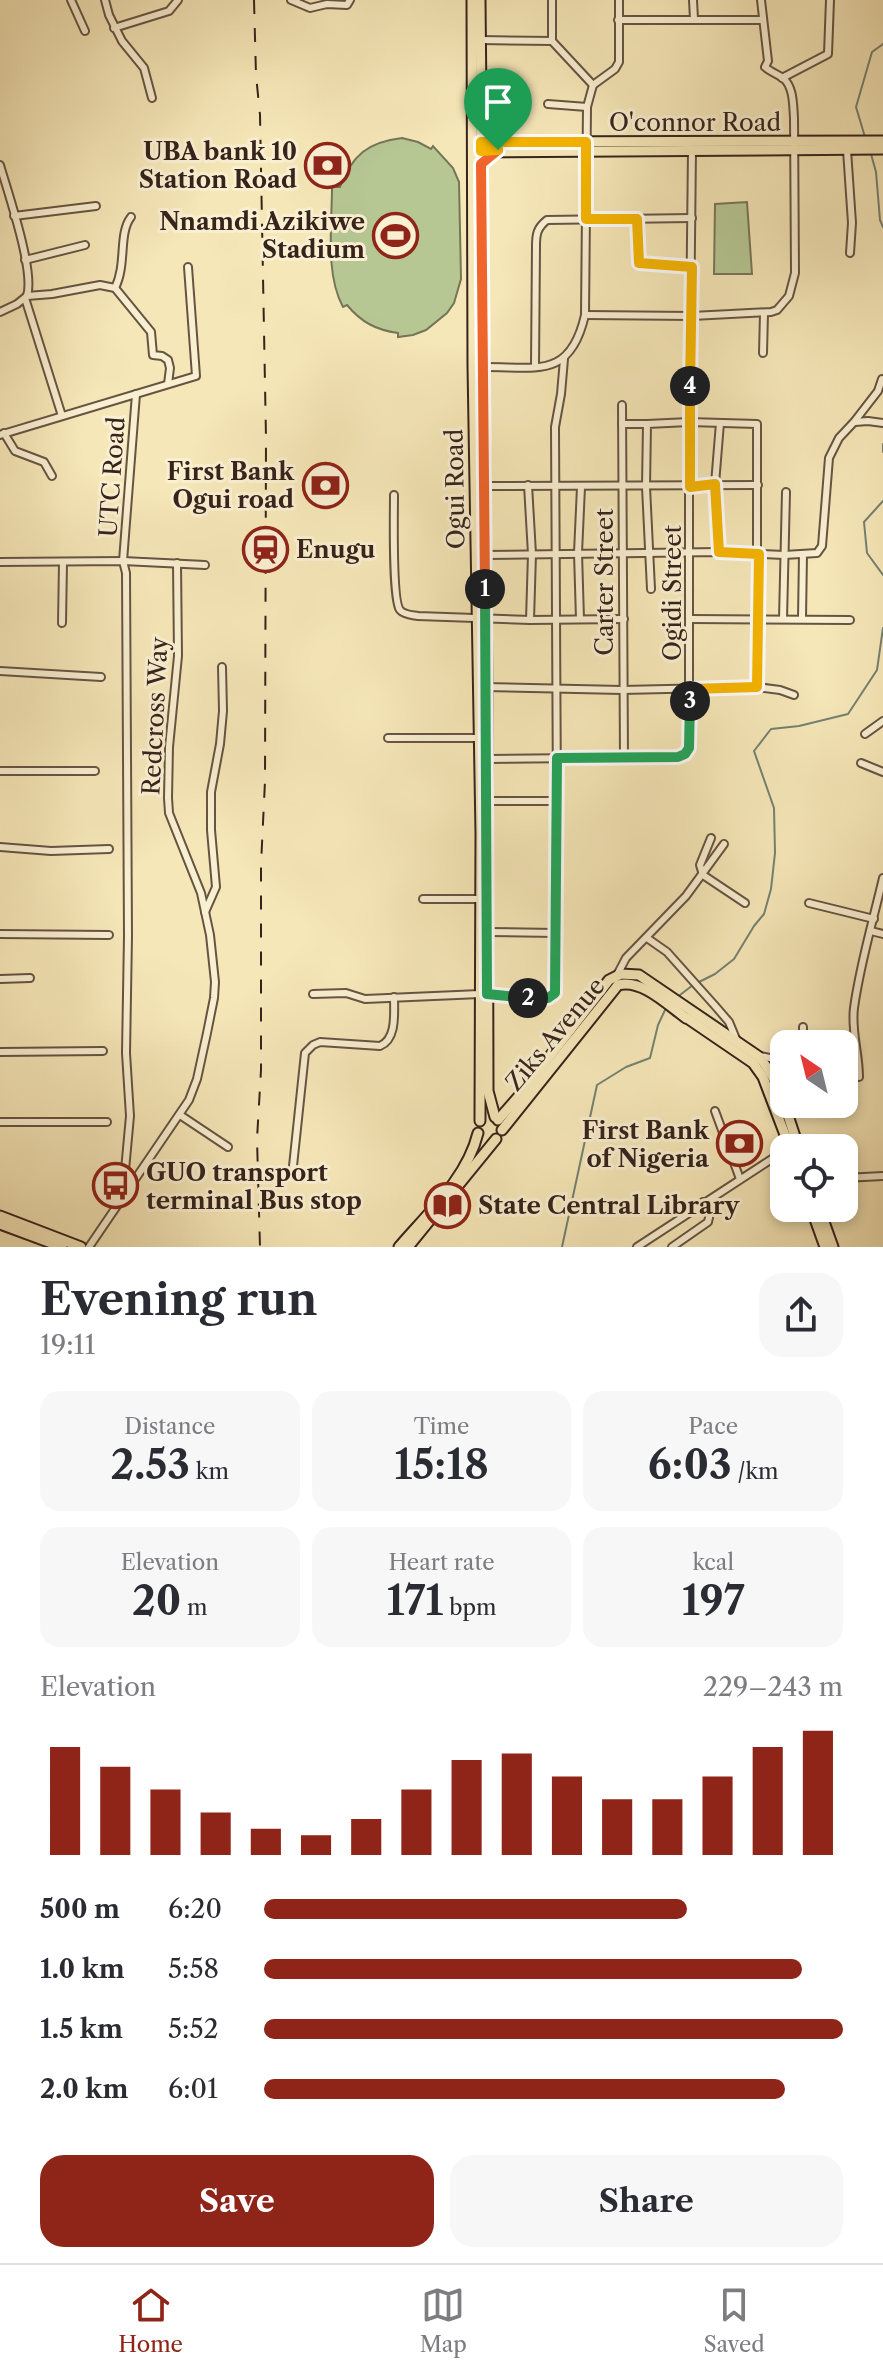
<!DOCTYPE html>
<html lang="en">
<head>
<meta charset="utf-8">
<style>
  body { margin:0; font-family:"Libre Caslon Text",serif; background:#f7f7f7; color:#2b2b33; height:100vh; display:flex; flex-direction:column; font-size:30px; white-space:nowrap }
  * { box-sizing:border-box; margin:0 }
  p { font-size:26px; color:#7c7c81 }
  .icon { flex:none; width:44px; height:44px; fill:none; stroke:currentColor; stroke-width:2; stroke-linecap:round; stroke-linejoin:round }
  .map { position:relative; height:1247px; overflow:hidden }
  .side { display:flex; flex-direction:column; background:#fff; flex:1 }
  .side>* { flex:none }
  .needle { width:52px; rotate:325deg }
  .tools { position:absolute; left:770px; top:1030px; display:grid; gap:16px }
  .tools a { display:grid; place-items:center; width:88px; height:88px; border-radius:16px; background:#fff; box-shadow:0 4px 12px #0003; font-size:40px }
  .pin { position:absolute; display:grid; place-items:center; width:68px; height:68px; color:#fff; margin:-82px -34px; border-radius:50% 50% 50% 0; rotate:-45deg; box-shadow:0 0 8px #0007 }
  .pin .icon { rotate:45deg }
  .km { position:absolute; width:40px; height:40px; margin:-20px; border-radius:50%; background:#222; color:#fff; font-size:22px; line-height:40px; text-align:center }
  .round { display:grid; place-items:center; flex:none; width:84px; height:84px; border-radius:24px; background:#f7f7f7 }
  .head { display:flex; align-items:center; justify-content:space-between; height:136px; padding:0 40px }
  h1 { font-size:44px; font-weight:700; line-height:60px }
  .figures { display:grid; grid-template-columns:repeat(3,1fr); gap:12px; height:136px; padding:8px 40px }
  .figures div { display:grid; align-content:center; border-radius:20px; background:#f7f7f7; text-align:center }
  .figures b { font-size:40px; font-weight:700 }
  .figures small { font-size:22px; font-weight:400 }
  .figures p { font-size:22px }
  .chart { height:224px; padding:16px 40px }
  .chart p { display:flex; justify-content:space-between }
  .chart svg { width:100%; height:144px; margin-top:8px; stroke:#8f2418; stroke-width:6 }
  .cta { display:flex; gap:16px; margin-top:auto; padding:16px 40px }
  .cta a { flex:1; height:92px; border-radius:24px; background:#8f2418; color:#fff; font-size:32px; font-weight:700; line-height:92px; text-align:center }
  .cta a+a { background:#f7f7f7; color:#2b2b33 }
  ul { padding:0 40px; list-style:none; font-size:26px }
  li { display:grid; grid-template-columns:128px 96px 1fr; align-items:center; height:60px }
  li i { height:20px; border-radius:10px; background:#8f2418 }
  .tabs { display:flex; justify-content:space-around; align-items:center; height:112px; border-top:2px solid #e1e1e2; background:#fff; font-size:22px; color:#7c7c81 }
  .tabs a { display:grid; justify-items:center; gap:4px }
  .tabs .current { color:#8f2418 }
  .map>svg:first-child { display:block }
  .pitch { fill:#b6c794; stroke:#767558; stroke-width:2 }
  .lines { fill:none; stroke-linecap:round; stroke-linejoin:round }
  .stream { stroke:#748173; stroke-width:2 }
  .street-casing { stroke:#665443; stroke-width:10 }
  .primary-casing { stroke:#36231c; stroke-width:13 }
  .street { stroke:#f9efd1; stroke-width:6 }
  .primary { stroke:#f6e7b8; stroke-width:9 }
  .rail { stroke:#36231c; stroke-width:2; stroke-dasharray:14 14; stroke-linecap:butt }
  .split-1-casing { stroke:#fff; stroke-width:16 }
  .split-2-casing { stroke:#fff; stroke-width:16 }
  .split-3-casing { stroke:#fff; stroke-width:16 }
  .split-4-casing { stroke:#fff; stroke-width:16 }
  .split-5-casing { stroke:#fff; stroke-width:16 }
  .split-1 { stroke:#f0652b; stroke-width:10 }
  .split-2 { stroke:#22a559; stroke-width:10 }
  .split-3 { stroke:#22a559; stroke-width:10 }
  .split-4 { stroke:#f5b400; stroke-width:10 }
  .split-5 { stroke:#f5b400; stroke-width:10 }
  .labels { text-anchor:middle; dominant-baseline:central; stroke-width:6; stroke-linejoin:round; paint-order:stroke }
  .street-label { font-size:24px; fill:#36231c; stroke:#f9efd1 }
  .poi-label { font-size:24px; font-weight:bold; fill:#36231c; stroke:#f9efd1; text-anchor:end }
</style>
</head>
<body>
<div class="map">
<svg width="883" height="1247" viewBox="0 0 883 1247">
  <rect width="100%" height="100%" fill="#f6e7b8"/>
  <filter id="stains"><feTurbulence type="fractalNoise" baseFrequency=".0025" numOctaves="4"/><feColorMatrix values="0 0 0 0 .2 0 0 0 0 .09 0 0 0 0 .02 0 0 0 .5 -.17"/></filter>
  <radialGradient id="worn" r=".72"><stop offset=".6" stop-color="#630" stop-opacity="0"/><stop offset="1" stop-color="#630" stop-opacity=".3"/></radialGradient>
  <g class="pitch">
    <path d="M402,138L418,142L431,149L433,146L453,168L459,182L461,279L454,303L447,313L426,330L413,335L398,337V333C376,330 361,322 347,305L343,307C325,274 332,225 332,187H340C352,155 368,142 402,138Z"/>
    <path d="M747,202L752,274H714L715,204Z"/>
  </g>
  <g class="lines">
    <g class="stream">
      <path d="M865,137L856,107L872,52L883,44"/>
      <path d="M871,154L876,172L880,220L883,227"/>
      <path d="M883,444V452"/>
      <path d="M883,501L864,522L867,553L883,575"/>
      <path d="M699,982L715,974L734,959L754,926L764,914L771,889L775,853L774,808L754,751L771,729L799,726L848,714L877,670L883,628"/>
      <path d="M676,998L693,985"/>
      <path d="M562,1247L597,1085L626,1067L650,1058L658,1025L666,1008"/>
    </g>
    <defs>
      <g id="street">
        <path d="M71,0L85,31"/>
        <path d="M105,0L109,15L122,41L144,68L152,98"/>
        <path d="M291,0L310,8L327,4L347,5L350,0"/>
        <path d="M552,0V41L593,85"/>
        <path d="M693,0L694,19"/>
        <path d="M618,20H762"/>
        <path d="M114,28L169,11L178,0"/>
        <path d="M480,40L552,41"/>
        <path d="M782,78L828,54L830,0"/>
        <path d="M593,85L615,69L619,62V0"/>
        <path d="M548,104L587,107"/>
        <path d="M847,150L852,223L850,253"/>
        <path d="M0,165C8,193 35,271 27,296"/>
        <path d="M14,216L96,206"/>
        <path d="M637,219L639,263L692,267"/>
        <path d="M25,260L85,245"/>
        <path d="M115,288C127,264 118,234 131,217"/>
        <path d="M27,296L52,294L100,285L115,288L151,332L153,355L162,356L168,360L170,368L168,384"/>
        <path d="M25,298L62,416"/>
        <path d="M0,312L17,304L27,296"/>
        <path d="M585,315L692,316L771,312L777,310L789,296L795,273L794,118C793,106 794,87 783,78C777,74 771,72 765,67L768,61L761,0"/>
        <path d="M763,353L764,313"/>
        <path d="M481,367C535,366 570,381 585,315L587,107L593,85"/>
        <path d="M535,367L536,246C536,234 537,228 547,220L692,218"/>
        <path d="M622,405L624,758"/>
        <path d="M855,422L868,421L883,423"/>
        <path d="M622,424H647"/>
        <path d="M4,433L15,451L44,462L52,476"/>
        <path d="M0,435L196,376L188,267"/>
        <path d="M528,485L532,554L530,620"/>
        <path d="M482,486L758,485"/>
        <path d="M394,495C394,512 392,600 400,610C404,615 413,615 418,616L530,620L624,619"/>
        <path d="M719,552L715,484L720,423"/>
        <path d="M485,555L719,552L784,555L817,553L822,546L829,458L839,438L854,422L878,391L882,379"/>
        <path d="M0,562L123,561L205,565"/>
        <path d="M802,618L803,554"/>
        <path d="M580,619L578,553L581,487"/>
        <path d="M690,619L850,620"/>
        <path d="M783,619L786,492"/>
        <path d="M62,623L63,563"/>
        <path d="M0,671L101,677"/>
        <path d="M484,687L622,690L757,687V424L689,422L647,424L646,487L651,589"/>
        <path d="M757,687L780,690L794,695"/>
        <path d="M865,734L883,721"/>
        <path d="M388,738H479"/>
        <path d="M487,759L678,757L685,754L689,748V422L692,149"/>
        <path d="M861,763L883,772"/>
        <path d="M0,771H95"/>
        <path d="M488,801H557"/>
        <path d="M711,838L700,865L703,875L745,903"/>
        <path d="M0,847L51,851L109,849"/>
        <path d="M423,899H480"/>
        <path d="M809,903L874,919"/>
        <path d="M205,912L216,887L211,830V792L220,744L223,711L222,667"/>
        <path d="M871,931L883,934"/>
        <path d="M488,932L556,933"/>
        <path d="M0,934L109,935"/>
        <path d="M647,938L667,952L717,1008L729,1022L736,1039"/>
        <path d="M616,977L626,958L686,896L724,844"/>
        <path d="M0,979L30,978"/>
        <path d="M313,994L346,993L365,999L480,994"/>
        <path d="M487,994L548,998L555,993L557,801L555,427L561,394L564,359"/>
        <path d="M803,1044V1027"/>
        <path d="M0,1052L103,1051"/>
        <path d="M760,1056L784,1061"/>
        <path d="M859,1077C859,1053 851,1031 854,1008C860,964 873,921 883,878"/>
        <path d="M773,1080L784,1066"/>
        <path d="M715,1111L740,1179"/>
        <path d="M180,1115L228,1147"/>
        <path d="M0,1122H107"/>
        <path d="M293,1166L305,1053L313,1045L320,1042L380,1046C397,1039 394,1013 394,997"/>
        <path d="M844,1178L883,1176"/>
        <path d="M131,1186L125,1170L130,1116L126,1053L128,936L126,573L123,561L136,394"/>
        <path d="M89,1247L189,1100L197,1079L207,1033L214,998L215,982L210,935L201,893L169,813L168,798L169,747L178,656L177,563"/>
        <path d="M637,1247L784,1151"/>
        <path d="M672,1247L708,1222L710,1213L703,1202"/>
      </g>
      <g id="primary">
        <path d="M472,0L473,366L481,834L480,1121"/>
        <path d="M480,0L487,687L488,1091L495,1117"/>
        <path d="M476,142L883,141"/>
        <path d="M476,152L883,149"/>
        <path d="M687,1018L753,1063L763,1077L790,1148"/>
        <path d="M498,1120L519,1096L609,980L621,974L639,975L758,1056C780,1079 788,1119 799,1148"/>
        <path d="M502,1130L618,985C641,978 668,1005 686,1018"/>
        <path d="M811,1208L825,1247"/>
        <path d="M819,1208L833,1247"/>
        <path d="M0,1216L81,1247"/>
        <path d="M0,1224L62,1247"/>
        <path d="M399,1247C428,1213 467,1178 478,1133"/>
        <path d="M408,1247L496,1139"/>
      </g>
    </defs>
    <use href="#street" class="street-casing"/>
    <use href="#primary" class="primary-casing"/>
    <use href="#street" class="street"/>
    <use href="#primary" class="primary"/>
    <path class="rail" d="M254,0L256,75L260,115L266,438L265,781L261,865V1070L257,1139L260,1247"/>
  </g>
  <g class="lines">
    <defs>
      <path id="split-1" d="M485,589L481,164L498,150"/>
      <path id="split-2" d="M485,589L487,994L528,998"/>
      <path id="split-3" d="M528,998H548L555,993L557,758L678,757L685,754L689,748L690,701"/>
      <path id="split-4" d="M690,386V487L715,484L719,552L759,554L757,687L691,689L690,701"/>
      <path id="split-5" d="M498,150L481,151V142H586V219H637L639,263L692,267L690,386"/>
    </defs>
    <use href="#split-1" class="split-1-casing"/>
    <use href="#split-2" class="split-2-casing"/>
    <use href="#split-3" class="split-3-casing"/>
    <use href="#split-4" class="split-4-casing"/>
    <use href="#split-5" class="split-5-casing"/>
    <use href="#split-1" class="split-1"/>
    <use href="#split-2" class="split-2"/>
    <use href="#split-3" class="split-3"/>
    <use href="#split-4" class="split-4"/>
    <use href="#split-5" class="split-5"/>
  </g>
  <defs>
    <symbol id="bank-ring" viewBox="-11 -11 22 22"><circle r="9.5" fill="#f9efd1" stroke="#8f2418" stroke-width="1.5"/><path d="M-6-4H6V4H-6ZM0-2.3a2.3 2.3 0 1 0 0 4.6a2.3 2.3 0 1 0 0-4.6Z" fill="#8f2418"/></symbol>
    <symbol id="stadium-ring" viewBox="-11 -11 22 22"><circle r="9.5" fill="#f9efd1" stroke="#8f2418" stroke-width="1.5"/><path d="M0-5a6.5 5 0 1 0 0 10a6.5 5 0 1 0 0-10ZM-3.5-1.8h7v3.6h-7Z" fill="#8f2418"/></symbol>
    <symbol id="station-ring" viewBox="-11 -11 22 22"><circle r="9.5" fill="#f9efd1" stroke="#8f2418" stroke-width="1.5"/><path d="M-3-6H3Q5-6 5-4V2Q5 4 3 4L4.5 6H3L1.5 4h-3L-3 6H-4.5L-3 4Q-5 4-5 2V-4Q-5-6-3-6ZM-3.5-4v3h7v-3ZM-3.5 1v1.5H-2V1ZM2 1v1.5H3.5V1Z" fill="#8f2418"/></symbol>
    <symbol id="bus-ring" viewBox="-11 -11 22 22"><circle r="9.5" fill="#f9efd1" stroke="#8f2418" stroke-width="1.5"/><path d="M-5-6H5V4H4V6H2V4H-2V6H-4V4H-5ZM-3.5-4V0h7V-4ZM-3.5 1.2v1.5H-2V1.2ZM2 1.2v1.5H3.5V1.2Z" fill="#8f2418"/></symbol>
    <symbol id="library-ring" viewBox="-11 -11 22 22"><circle r="9.5" fill="#f9efd1" stroke="#8f2418" stroke-width="1.5"/><path d="M-6-4Q-3-5.5-.7-3.5V5Q-3 3-6 4ZM6-4Q3-5.5 .7-3.5V5Q3 3 6 4Z" fill="#8f2418"/></symbol>
  </defs>
  <g fill-rule="evenodd">
    <use href="#bank-ring" x="302" y="140" width="51" height="51"/>
    <use href="#stadium-ring" x="370" y="210" width="51" height="51"/>
    <use href="#bank-ring" x="300" y="460" width="51" height="51"/>
    <use href="#station-ring" x="240" y="524" width="51" height="51"/>
    <use href="#bank-ring" x="714" y="1118" width="51" height="51"/>
    <use href="#bus-ring" x="90" y="1160" width="51" height="51"/>
    <use href="#library-ring" x="422" y="1180" width="51" height="51"/>
  </g>
  <g class="labels">
    <g class="street-label">
      <text x="695" y="122">O'connor Road</text>
      <text transform="translate(112 477) rotate(-86)">UTC Road</text>
      <text transform="translate(455 489) rotate(-91)">Ogui Road</text>
      <text transform="translate(604 582) rotate(-90)">Carter Street</text>
      <text transform="translate(672 593) rotate(-90)">Ogidi Street</text>
      <text transform="translate(155 716) rotate(-87)">Redcross Way</text>
      <text transform="translate(555 1034) rotate(-50)">Ziks Avenue</text>
    </g>
    <g class="poi-label">
      <text x="297" y="151">UBA bank 10<tspan x="297" dy="28">Station Road</tspan></text>
      <text x="365" y="221">Nnamdi Azikiwe<tspan x="365" dy="28">Stadium</tspan></text>
      <text x="294" y="471">First Bank<tspan x="294" dy="28">Ogui road</tspan></text>
      <text x="296" y="549" text-anchor="start">Enugu</text>
      <text x="709" y="1130">First Bank<tspan x="709" dy="28">of Nigeria</tspan></text>
      <text x="146" y="1172" text-anchor="start">GUO transport<tspan x="146" dy="28">terminal Bus stop</tspan></text>
      <text x="478" y="1205" text-anchor="start">State Central Library</text>
    </g>
  </g>
  <rect width="100%" height="100%" filter="url(#stains)"/>
  <rect width="100%" height="100%" fill="url(#worn)"/>
</svg>
<div class="tools">
<a><svg class="needle" viewBox="-14 -14 28 28"><path d="M0-13l5 13h-10z" fill="#e53935"/><path d="M0 13l5-13h-10z" fill="#7c7c81"/></svg></a>
<a><svg class="icon" aria-label="locate" viewBox="0 0 24 24"><circle cx="12" cy="12" r="6"/><path d="M12 2v4M12 18v4M2 12h4M18 12h4"/></svg></a>
</div>
<div class="pin" style="left:498px;top:150px;background:#1e9e55"><svg class="icon" aria-label="arrive" viewBox="0 0 24 24"><path d="M6 21V4h12l-3 4 3 4H6"/></svg></div>
<b class="km" style="left:485px;top:589px">1</b>
<b class="km" style="left:528px;top:998px">2</b>
<b class="km" style="left:690px;top:701px">3</b>
<b class="km" style="left:690px;top:386px">4</b>
</div>
<section class="side">
<div class="head"><div><h1>Evening run</h1><p>19:11</p></div><a class="round"><svg class="icon" aria-label="share" viewBox="0 0 24 24"><path d="M12 15V3M7 8l5-5 5 5M5 13v7h14v-7"/></svg></a></div>
<div class="figures">
<div><p>Distance</p><b>2.53<small> km</small></b></div>
<div><p>Time</p><b>15:18</b></div>
<div><p>Pace</p><b>6:03<small> /km</small></b></div>
</div>
<div class="figures">
<div><p>Elevation</p><b>20<small> m</small></b></div>
<div><p>Heart rate</p><b>171<small> bpm</small></b></div>
<div><p>kcal</p><b>197</b></div>
</div>
<div class="chart"><p><span>Elevation</span>229–243 m</p>
<svg viewBox="0 0 160 44" preserveAspectRatio="none"><path d="M5 44V11M15 44V17M25 44V24M35 44V31M45 44V36M55 44V38M65 44V33M75 44V24M85 44V15M95 44V13M105 44V20M115 44V27M125 44V27M135 44V20M145 44V11M155 44V6"/></svg>
</div>
<ul>
<li><b>500 m</b>6:20<i style="width:73%"></i></li>
<li><b>1.0 km</b>5:58<i style="width:93%"></i></li>
<li><b>1.5 km</b>5:52<i style="width:100%"></i></li>
<li><b>2.0 km</b>6:01<i style="width:90%"></i></li>
</ul>
<div class="cta"><a>Save</a><a>Share</a></div>
</section>
<nav class="tabs">
<a class="current"><svg class="icon" aria-label="home" viewBox="0 0 24 24"><path d="M3 11l9-7 9 7M6 9v11h12V9"/></svg>Home</a>
<a><svg class="icon" aria-label="map" viewBox="0 0 24 24"><path d="M3 6l6-2 6 2 6-2v14l-6 2-6-2-6 2zM9 4v14M15 6v14"/></svg>Map</a>
<a><svg class="icon" aria-label="saved" viewBox="0 0 24 24"><path d="M7 4h10v16l-5-4-5 4z"/></svg>Saved</a>
</nav>
</body>
</html>
